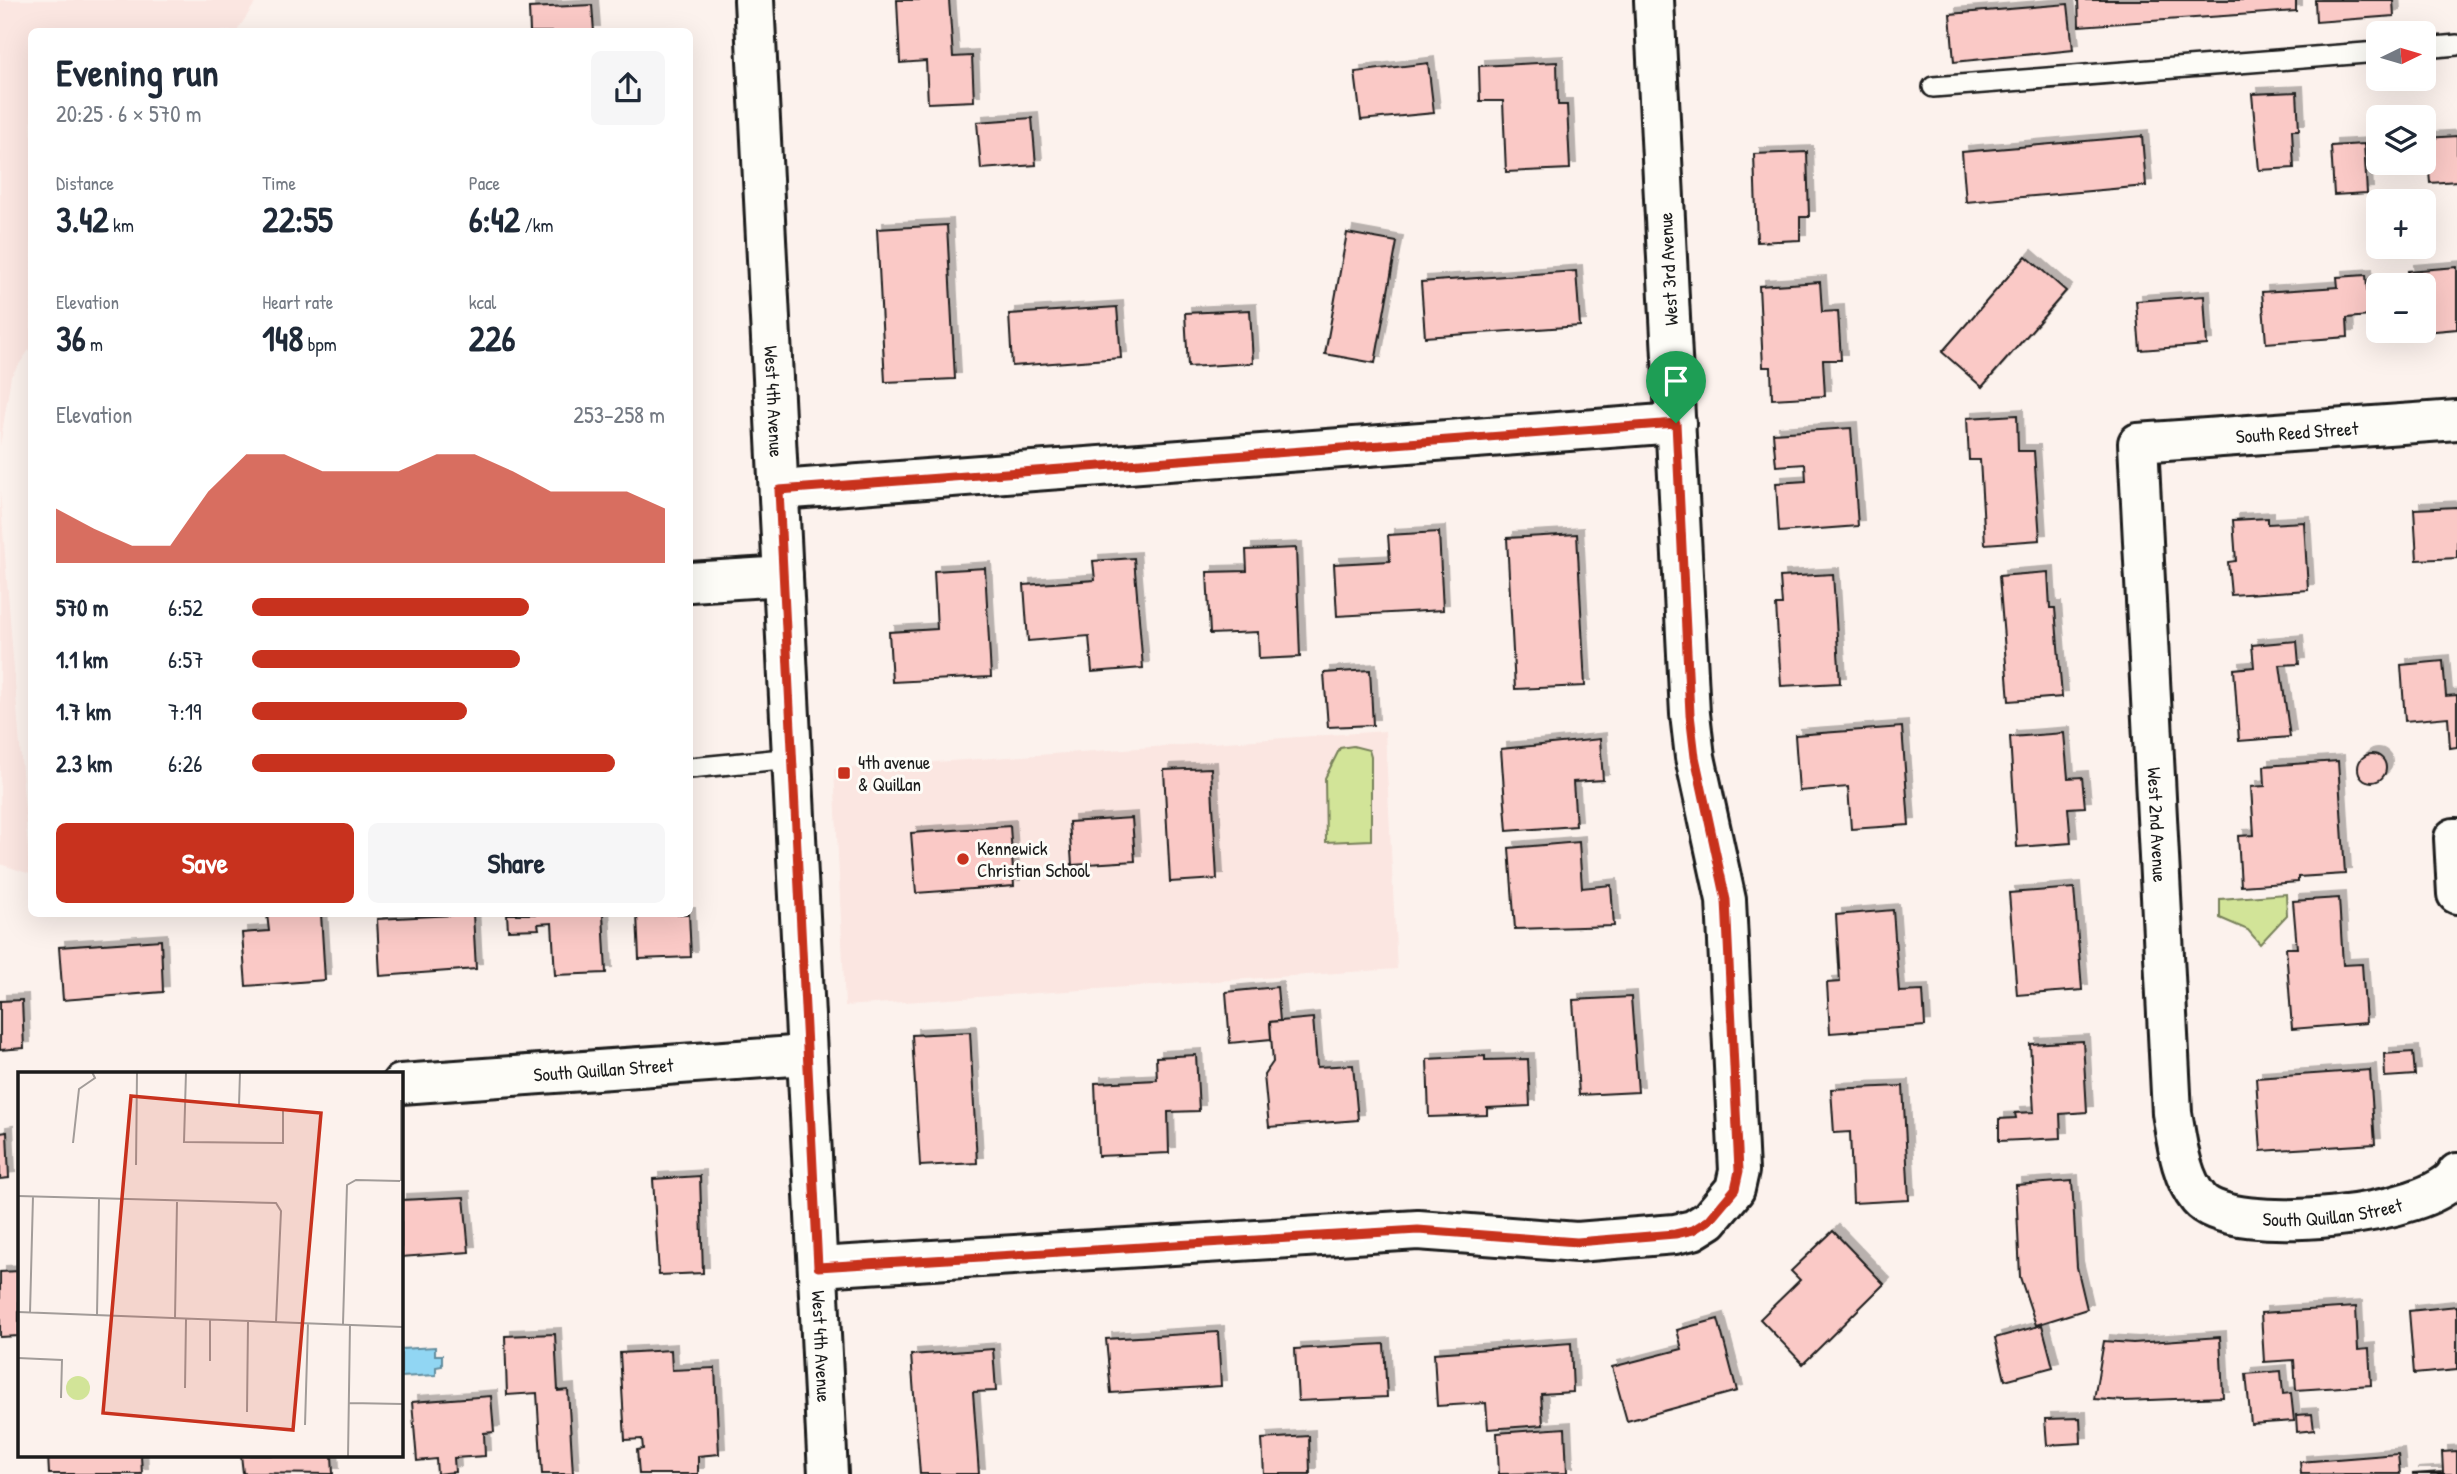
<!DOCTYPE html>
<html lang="en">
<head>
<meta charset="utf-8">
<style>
  body { margin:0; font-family:"Patrick Hand",sans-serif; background:#f6f6f7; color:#1f2937; height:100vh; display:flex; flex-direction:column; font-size:26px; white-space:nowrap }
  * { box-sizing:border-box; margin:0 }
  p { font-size:23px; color:#747a83 }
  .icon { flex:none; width:38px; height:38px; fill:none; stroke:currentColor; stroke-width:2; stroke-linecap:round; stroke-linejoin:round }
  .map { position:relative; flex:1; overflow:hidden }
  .panel { position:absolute; left:28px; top:28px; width:665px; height:889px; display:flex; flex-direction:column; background:#fff; border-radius:10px; box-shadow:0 7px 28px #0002 }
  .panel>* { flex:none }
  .needle { width:46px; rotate:85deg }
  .fabs { position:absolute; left:2366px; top:21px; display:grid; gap:14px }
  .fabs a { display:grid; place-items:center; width:70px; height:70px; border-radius:10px; background:#fff; box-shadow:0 7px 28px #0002; font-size:35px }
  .pin { position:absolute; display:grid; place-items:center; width:60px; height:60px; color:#fff; margin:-72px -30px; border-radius:50% 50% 50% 0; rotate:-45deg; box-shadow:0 0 7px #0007 }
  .pin .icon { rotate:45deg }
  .round { display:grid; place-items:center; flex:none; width:74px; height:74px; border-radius:10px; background:#f6f6f7 }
  .head { display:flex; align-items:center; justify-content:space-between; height:119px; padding:0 28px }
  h1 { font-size:38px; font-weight:800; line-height:52px }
  .stats { display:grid; grid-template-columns:repeat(3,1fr); gap:10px; height:119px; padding:7px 28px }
  .stats div { display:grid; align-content:center }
  .stats b { font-size:35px; font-weight:800 }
  .stats small { font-size:19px; font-weight:400 }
  .stats p { font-size:19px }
  .chart { height:196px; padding:14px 28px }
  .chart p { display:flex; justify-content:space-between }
  .chart svg { width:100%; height:126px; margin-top:7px; fill:#c8321e; opacity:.7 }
  .action { display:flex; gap:14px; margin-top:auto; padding:14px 28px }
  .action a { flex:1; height:80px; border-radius:10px; background:#c8321e; color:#fff; font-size:28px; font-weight:800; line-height:80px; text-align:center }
  .action a+a { background:#f6f6f7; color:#1f2937 }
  ul { padding:0 28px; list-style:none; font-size:23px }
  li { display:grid; grid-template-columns:112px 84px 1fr; align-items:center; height:52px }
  li i { height:18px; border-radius:9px; background:#c8321e }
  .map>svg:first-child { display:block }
  .built { fill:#fbe6e1 }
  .green { fill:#d2e498; stroke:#77805a; stroke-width:2 }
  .water { fill:#91d6f3; stroke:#628c9d; stroke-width:2 }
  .building { fill:#fac9c6; stroke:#1c1c1c; stroke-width:2; filter:url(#shadow) }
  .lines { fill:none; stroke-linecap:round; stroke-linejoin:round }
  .lane-casing { stroke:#1c1c1c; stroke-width:24 }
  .street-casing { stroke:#1c1c1c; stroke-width:44 }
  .secondary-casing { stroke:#1c1c1c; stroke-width:44 }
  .lane { stroke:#fdfcf7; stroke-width:19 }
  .street { stroke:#fdfcf7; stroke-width:38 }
  .secondary { stroke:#fdfcf7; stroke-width:38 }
  .route-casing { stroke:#fff; stroke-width:14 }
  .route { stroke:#c8321e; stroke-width:9 }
  .poi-dot { fill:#c8321e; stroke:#fdfcf7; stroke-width:2.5 }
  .labels { text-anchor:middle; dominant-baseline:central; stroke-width:6; stroke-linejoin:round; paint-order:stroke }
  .street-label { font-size:19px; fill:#1c1c1c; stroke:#fdfcf7 }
  .poi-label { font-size:19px; fill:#1c1c1c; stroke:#fdfcf7; text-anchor:start }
  .inset-road { fill:none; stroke:#a29c99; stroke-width:2 }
  .view { fill:#c8321e; fill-opacity:0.15; stroke:#c8321e; stroke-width:3.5 }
  .inset-edge { fill:none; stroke:#1c1c1c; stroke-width:3.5 }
</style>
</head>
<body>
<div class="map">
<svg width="2457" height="1474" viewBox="0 0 2457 1474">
  <defs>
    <filter id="shadow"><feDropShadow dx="6" dy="-6" stdDeviation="0" flood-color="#0004"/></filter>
  </defs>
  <rect width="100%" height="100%" fill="#fcf2ed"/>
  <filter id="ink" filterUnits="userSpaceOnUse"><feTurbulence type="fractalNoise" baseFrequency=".0143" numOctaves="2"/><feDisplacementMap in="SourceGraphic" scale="14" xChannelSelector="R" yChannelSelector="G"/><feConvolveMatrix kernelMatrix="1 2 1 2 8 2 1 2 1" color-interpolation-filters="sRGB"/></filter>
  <g filter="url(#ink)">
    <g class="built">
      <path d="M0,0H257L237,31L32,32L31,347L11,376L0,446Z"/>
      <path d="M0,491L30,874L0,864Z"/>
      <path d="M1385,731L1397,969L845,1006L834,769Z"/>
    </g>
    <g class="green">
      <path d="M1353,746L1369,750L1371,757V840L1326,842L1325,778L1340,748Z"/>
      <path d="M2286,894L2287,915L2260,944L2248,930L2220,918V899Z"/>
    </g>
    <path class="water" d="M435,1347V1355H442V1366L436,1367V1375L401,1377V1349Z"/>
    <g class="building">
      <path d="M897,0H949L953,57L972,56L974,101L928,103L926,61L900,63Z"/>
      <path d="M2078,0H2296V11L2079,26Z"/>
      <path d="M2315,0H2393L2394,16L2316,22Z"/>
      <path d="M2068,4L2073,50L1954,62L1950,14Z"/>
      <path d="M592,5L594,32H530L529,8Z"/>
      <path d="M1557,62L1558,105H1567L1570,169L1506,172L1503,101H1480L1479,66Z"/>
      <path d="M1428,63L1434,113L1361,120L1355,72Z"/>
      <path d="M2297,92L2299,130H2292L2294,168L2259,170L2252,94Z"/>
      <path d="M1032,118L1036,165L981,169L977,122Z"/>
      <path d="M2142,136L2146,186L1966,202L1962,152Z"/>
      <path d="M2457,136V181L2430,183L2426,138Z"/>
      <path d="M2364,144L2367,193L2334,195L2331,146Z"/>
      <path d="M1807,152L1809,217H1800V240L1757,242L1754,154Z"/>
      <path d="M947,225L955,379L885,382L877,229Z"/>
      <path d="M1347,233L1397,242L1375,363L1325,354Z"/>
      <path d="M2026,256L2066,291L1982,387L1942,352Z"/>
      <path d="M2457,267V329L2413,333L2424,331V285H2409L2408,271Z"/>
      <path d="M1576,271L1580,326L1425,337L1421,282Z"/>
      <path d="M2366,275L2369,316L2347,318L2348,337L2266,343L2262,292L2338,287L2337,277Z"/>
      <path d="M1820,282L1822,312L1838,311L1841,360H1823L1825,396L1772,399L1771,367H1763L1759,286Z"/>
      <path d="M2204,296L2207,345L2140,350L2136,301Z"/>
      <path d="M1117,307L1121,358L1012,366L1009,314Z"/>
      <path d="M1250,310L1253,363L1188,367L1185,313Z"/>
      <path d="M2017,415L2018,451H2034L2040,540L1985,544L1980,460H1969L1967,418Z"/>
      <path d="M1851,428L1858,526L1779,532L1776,483L1806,481L1805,464L1776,466L1773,433Z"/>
      <path d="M2457,507V558L2417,560L2414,509Z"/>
      <path d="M2268,518V524L2304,522L2308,590L2231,595L2228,562L2236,561L2233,520Z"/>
      <path d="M1439,532L1443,610L1337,616L1334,564L1390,561L1388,535Z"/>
      <path d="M1577,534L1585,686L1515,689L1507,538Z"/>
      <path d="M1296,548L1300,657L1259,659L1258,632L1210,634L1207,572L1247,571L1246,550Z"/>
      <path d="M1134,558L1143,668L1092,672L1089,636L1028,641L1024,585L1095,580L1093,561Z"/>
      <path d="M985,568L991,677L892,682L889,632L937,629L934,571Z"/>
      <path d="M2048,572L2050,608H2055L2062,697L2009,701L1999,576Z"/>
      <path d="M1833,574L1840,683L1781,686L1776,605H1782L1780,577Z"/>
      <path d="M2297,641L2299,664L2280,665L2290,737L2239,741L2234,669L2254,667L2252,645Z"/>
      <path d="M2443,661L2446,696L2457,695V747L2450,748L2448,717L2405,721L2401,665Z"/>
      <path d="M1370,670L1373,725L1328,727L1324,673Z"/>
      <path d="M1902,727L1909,825L1851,829L1848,787L1799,791L1795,735Z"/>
      <path d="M2064,733L2068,778L2082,777L2085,807L2068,808L2071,843L2017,847L2010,737Z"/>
      <path d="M1600,739L1603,780L1573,782L1576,826L1507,831L1501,749Z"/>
      <circle cx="2372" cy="768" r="14"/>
      <path d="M2338,761L2345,874L2298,877V882L2241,886L2238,836L2254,835L2251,787L2265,786L2264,766Z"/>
      <path d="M1211,768L1217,879L1170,882L1164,770Z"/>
      <path d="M1132,818L1135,861L1072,865L1069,822Z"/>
      <path d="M1010,826L1014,886L916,893L911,833Z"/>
      <path d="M1579,842L1582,888L1611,885L1614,926L1515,929L1509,848Z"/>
      <path d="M2074,888L2082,990L2017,995L2009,893Z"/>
      <path d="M2339,898L2343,965L2362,964L2366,1023L2292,1029L2286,948H2297L2293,901Z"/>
      <path d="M1893,910L1899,992L1923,991L1925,1026L1830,1033L1827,983L1840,982L1836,915Z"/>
      <path d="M267,914H321L325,980L246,986L242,933L269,931Z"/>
      <path d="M473,914L476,969L380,976L377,919Z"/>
      <path d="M507,914H603L606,973L555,975L552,923L538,924L539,929L508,930Z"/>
      <path d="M637,914H689L691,957L639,959Z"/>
      <path d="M161,940L163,992L63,1000L59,947Z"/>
      <path d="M1277,987L1280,1021L1270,1022L1271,1039L1230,1043L1226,992Z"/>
      <path d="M1631,997L1638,1092L1579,1095L1573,1000Z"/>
      <path d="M22,1000L24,1048L0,1050V1001Z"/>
      <path d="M1313,1018L1317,1067L1353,1065L1358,1120L1269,1127L1264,1075L1273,1062L1270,1022Z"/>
      <path d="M970,1032L977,1163L920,1166L912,1035Z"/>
      <path d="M2083,1041L2087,1112L2060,1114L2061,1138L1999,1141V1119L2016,1118L2015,1113L2034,1112L2030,1044Z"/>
      <path d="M2413,1052L2415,1075L2385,1077L2384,1054Z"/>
      <path d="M1196,1055L1199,1111L1168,1112L1169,1153L1098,1156L1095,1083L1157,1080L1156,1057Z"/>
      <path d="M1485,1056V1060L1528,1059L1530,1106L1487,1108V1115L1429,1117L1427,1059Z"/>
      <path d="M2370,1070L2375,1144L2261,1151L2256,1078Z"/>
      <path d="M1903,1086L1909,1200L1853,1203L1850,1132L1834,1133L1831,1089Z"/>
      <path d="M7,1132L9,1178L0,1179V1133Z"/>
      <path d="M700,1176L703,1273L659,1275L653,1179Z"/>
      <path d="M2072,1181L2077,1267L2087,1309L2036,1325L2020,1277L2016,1185Z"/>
      <path d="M464,1197L469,1252L401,1257V1200Z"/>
      <path d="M1833,1231L1884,1284L1803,1364L1760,1319L1800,1280L1791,1271Z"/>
      <path d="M19,1271V1336L0,1337V1272Z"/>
      <path d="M2457,1306V1370L2414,1374L2409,1311Z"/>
      <path d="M2356,1307L2358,1350L2369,1349L2371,1385L2296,1390L2294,1360L2264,1362L2261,1313Z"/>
      <path d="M1718,1319L1737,1391L1627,1421L1612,1367L1682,1349L1677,1330Z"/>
      <path d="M2042,1325L2053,1367L2005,1380L1995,1338Z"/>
      <path d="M1218,1332L1221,1386L1111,1393L1106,1339Z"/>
      <path d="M555,1334L558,1391L568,1390L573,1474H542L537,1393L507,1395L505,1336Z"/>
      <path d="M2220,1337L2223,1397L2125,1401L2094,1399L2104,1341L2133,1343Z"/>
      <path d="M1571,1343L1573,1392L1541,1394L1543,1425L1488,1429L1486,1403L1437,1406L1434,1353Z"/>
      <path d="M1384,1344L1387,1397L1298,1401L1295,1349Z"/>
      <path d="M993,1349L996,1391L973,1392L979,1474H920L911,1355Z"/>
      <path d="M671,1350L672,1370L715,1368L719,1454L698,1456V1474H639L637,1450L643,1449L642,1439L625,1440L620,1353Z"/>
      <path d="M2281,1371L2283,1394L2291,1393L2294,1421L2251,1424L2246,1374Z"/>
      <path d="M491,1396L494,1432L484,1433L485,1456L454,1458L455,1472L437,1474L436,1459L417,1461L412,1402Z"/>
      <path d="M2312,1414L2314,1430L2297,1432L2296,1415Z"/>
      <path d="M2080,1418L2081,1443L2047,1445L2045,1419Z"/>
      <path d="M1565,1428L1567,1473L1499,1474L1497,1433Z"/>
      <path d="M1309,1436L1310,1474H1264L1262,1439Z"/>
      <path d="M2457,1451V1474H2412L2443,1472L2442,1452Z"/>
      <path d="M2398,1454L2400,1474H2301L2300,1462Z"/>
      <path d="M48,1455H141L142,1474H49Z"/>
      <path d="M241,1455H332L333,1474L243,1473Z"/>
    </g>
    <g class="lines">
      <defs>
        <g id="lane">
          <path d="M2424,48L2457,45"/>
          <path d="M1933,87L2378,52"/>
          <path d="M690,768L792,758"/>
        </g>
        <g id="street">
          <path id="s1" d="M2457,420L2138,443L2172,1113C2177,1141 2180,1176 2199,1199C2231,1238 2436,1216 2457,1173"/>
          <path d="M779,490L1676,423"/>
          <path d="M690,582L783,576"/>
          <path d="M2457,838H2454L2457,894"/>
          <path id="s2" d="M401,1084L807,1055"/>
          <path d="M818,1267L1418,1230L1577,1242L1675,1234L1693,1230L1709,1220L1735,1189L1739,1171L1726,900L1695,757L1690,714L1654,0"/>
        </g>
        <g id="secondary">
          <path id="s3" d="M754,0L828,1474"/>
        </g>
      </defs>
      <use href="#lane" class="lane-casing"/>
      <use href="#street" class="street-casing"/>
      <use href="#secondary" class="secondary-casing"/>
      <use href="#lane" class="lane"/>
      <use href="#street" class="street"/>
      <use href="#secondary" class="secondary"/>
    </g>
  </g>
  <g class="lines" filter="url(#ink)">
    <defs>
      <path id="route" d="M1676,423L1690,714L1695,757L1726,900L1739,1171L1735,1189L1709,1220L1693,1230L1675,1234L1577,1242L1418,1230L818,1267L779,490Z"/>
    </defs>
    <use href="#route" class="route-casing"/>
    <use href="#route" class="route"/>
  </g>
  <g class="poi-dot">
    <rect x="837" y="766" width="14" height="14" rx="3.5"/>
    <circle cx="963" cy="859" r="7"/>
  </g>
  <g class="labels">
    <g class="street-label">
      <text transform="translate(1668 269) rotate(-93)">West 3rd Avenue</text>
      <text stroke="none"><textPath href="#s3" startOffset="402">West 4th Avenue</textPath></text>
      <text transform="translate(2297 432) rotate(-4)">South Reed Street</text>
      <text stroke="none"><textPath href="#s1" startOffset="702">West 2nd Avenue</textPath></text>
      <text stroke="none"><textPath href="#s2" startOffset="203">South Quillan Street</textPath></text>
      <text stroke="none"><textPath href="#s1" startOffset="1220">South Quillan Street</textPath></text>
      <text stroke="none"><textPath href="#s3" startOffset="1348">West 4th Avenue</textPath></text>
    </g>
    <g class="poi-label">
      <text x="858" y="762">4th avenue<tspan x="858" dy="22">&amp; Quillan</tspan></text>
      <text x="977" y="848">Kennewick<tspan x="977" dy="22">Christian School</tspan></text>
    </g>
  </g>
  <g transform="translate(18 1072)">
    <rect width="385" height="385" fill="#fcf2ed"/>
    <path d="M48 316a12 12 0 1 1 24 0a12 12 0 1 1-24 0Z" fill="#d2e498"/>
    <path class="inset-road" d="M168,0L166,70L265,71V38L221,34L222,0M383,28V109M55,71L61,17L77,6L74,0M118,93L119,0M0,124L258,131L263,139L258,250M0,240L385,255M12,241L15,124M79,243L81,127M157,246L159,130M192,247V289M325,252L329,113L338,108L382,109M0,286L44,288L43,326M167,316L168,247M331,331L385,332M229,340L230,249M287,353L290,251M330,385L332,252"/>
    <path class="view" d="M113,24L303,41L275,358L85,341Z"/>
    <rect width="385" height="385" class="inset-edge"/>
  </g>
</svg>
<div class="fabs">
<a><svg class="needle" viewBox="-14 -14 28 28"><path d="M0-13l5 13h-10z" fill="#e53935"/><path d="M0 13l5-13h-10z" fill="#747a83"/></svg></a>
<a><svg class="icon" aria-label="layers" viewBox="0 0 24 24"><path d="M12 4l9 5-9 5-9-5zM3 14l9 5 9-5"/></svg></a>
<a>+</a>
<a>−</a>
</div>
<div class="pin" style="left:1676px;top:423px;background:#1e9e55"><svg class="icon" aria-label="arrive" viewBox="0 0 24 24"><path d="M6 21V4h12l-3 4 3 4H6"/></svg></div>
<section class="panel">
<div class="head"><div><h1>Evening run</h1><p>20:25 · 6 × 570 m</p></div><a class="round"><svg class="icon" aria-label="share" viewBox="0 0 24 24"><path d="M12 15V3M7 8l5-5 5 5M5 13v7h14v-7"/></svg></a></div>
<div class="stats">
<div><p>Distance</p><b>3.42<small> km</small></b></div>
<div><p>Time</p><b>22:55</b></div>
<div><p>Pace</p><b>6:42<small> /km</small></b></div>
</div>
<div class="stats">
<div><p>Elevation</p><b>36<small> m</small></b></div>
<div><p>Heart rate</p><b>148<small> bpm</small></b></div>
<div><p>kcal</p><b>226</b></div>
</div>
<div class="chart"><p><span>Elevation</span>253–258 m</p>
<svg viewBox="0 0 160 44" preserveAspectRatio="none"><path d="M0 44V25L10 32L20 38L30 38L40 19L50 6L60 6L70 12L80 12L90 12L100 6L110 6L120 12L130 19L140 19L150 19L160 25V44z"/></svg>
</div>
<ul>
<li><b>570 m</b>6:52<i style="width:67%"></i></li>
<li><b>1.1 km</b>6:57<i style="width:65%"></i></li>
<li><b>1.7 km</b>7:19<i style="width:52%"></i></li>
<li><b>2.3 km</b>6:26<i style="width:88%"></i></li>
</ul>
<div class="action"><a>Save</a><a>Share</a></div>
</section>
</div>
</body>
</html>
